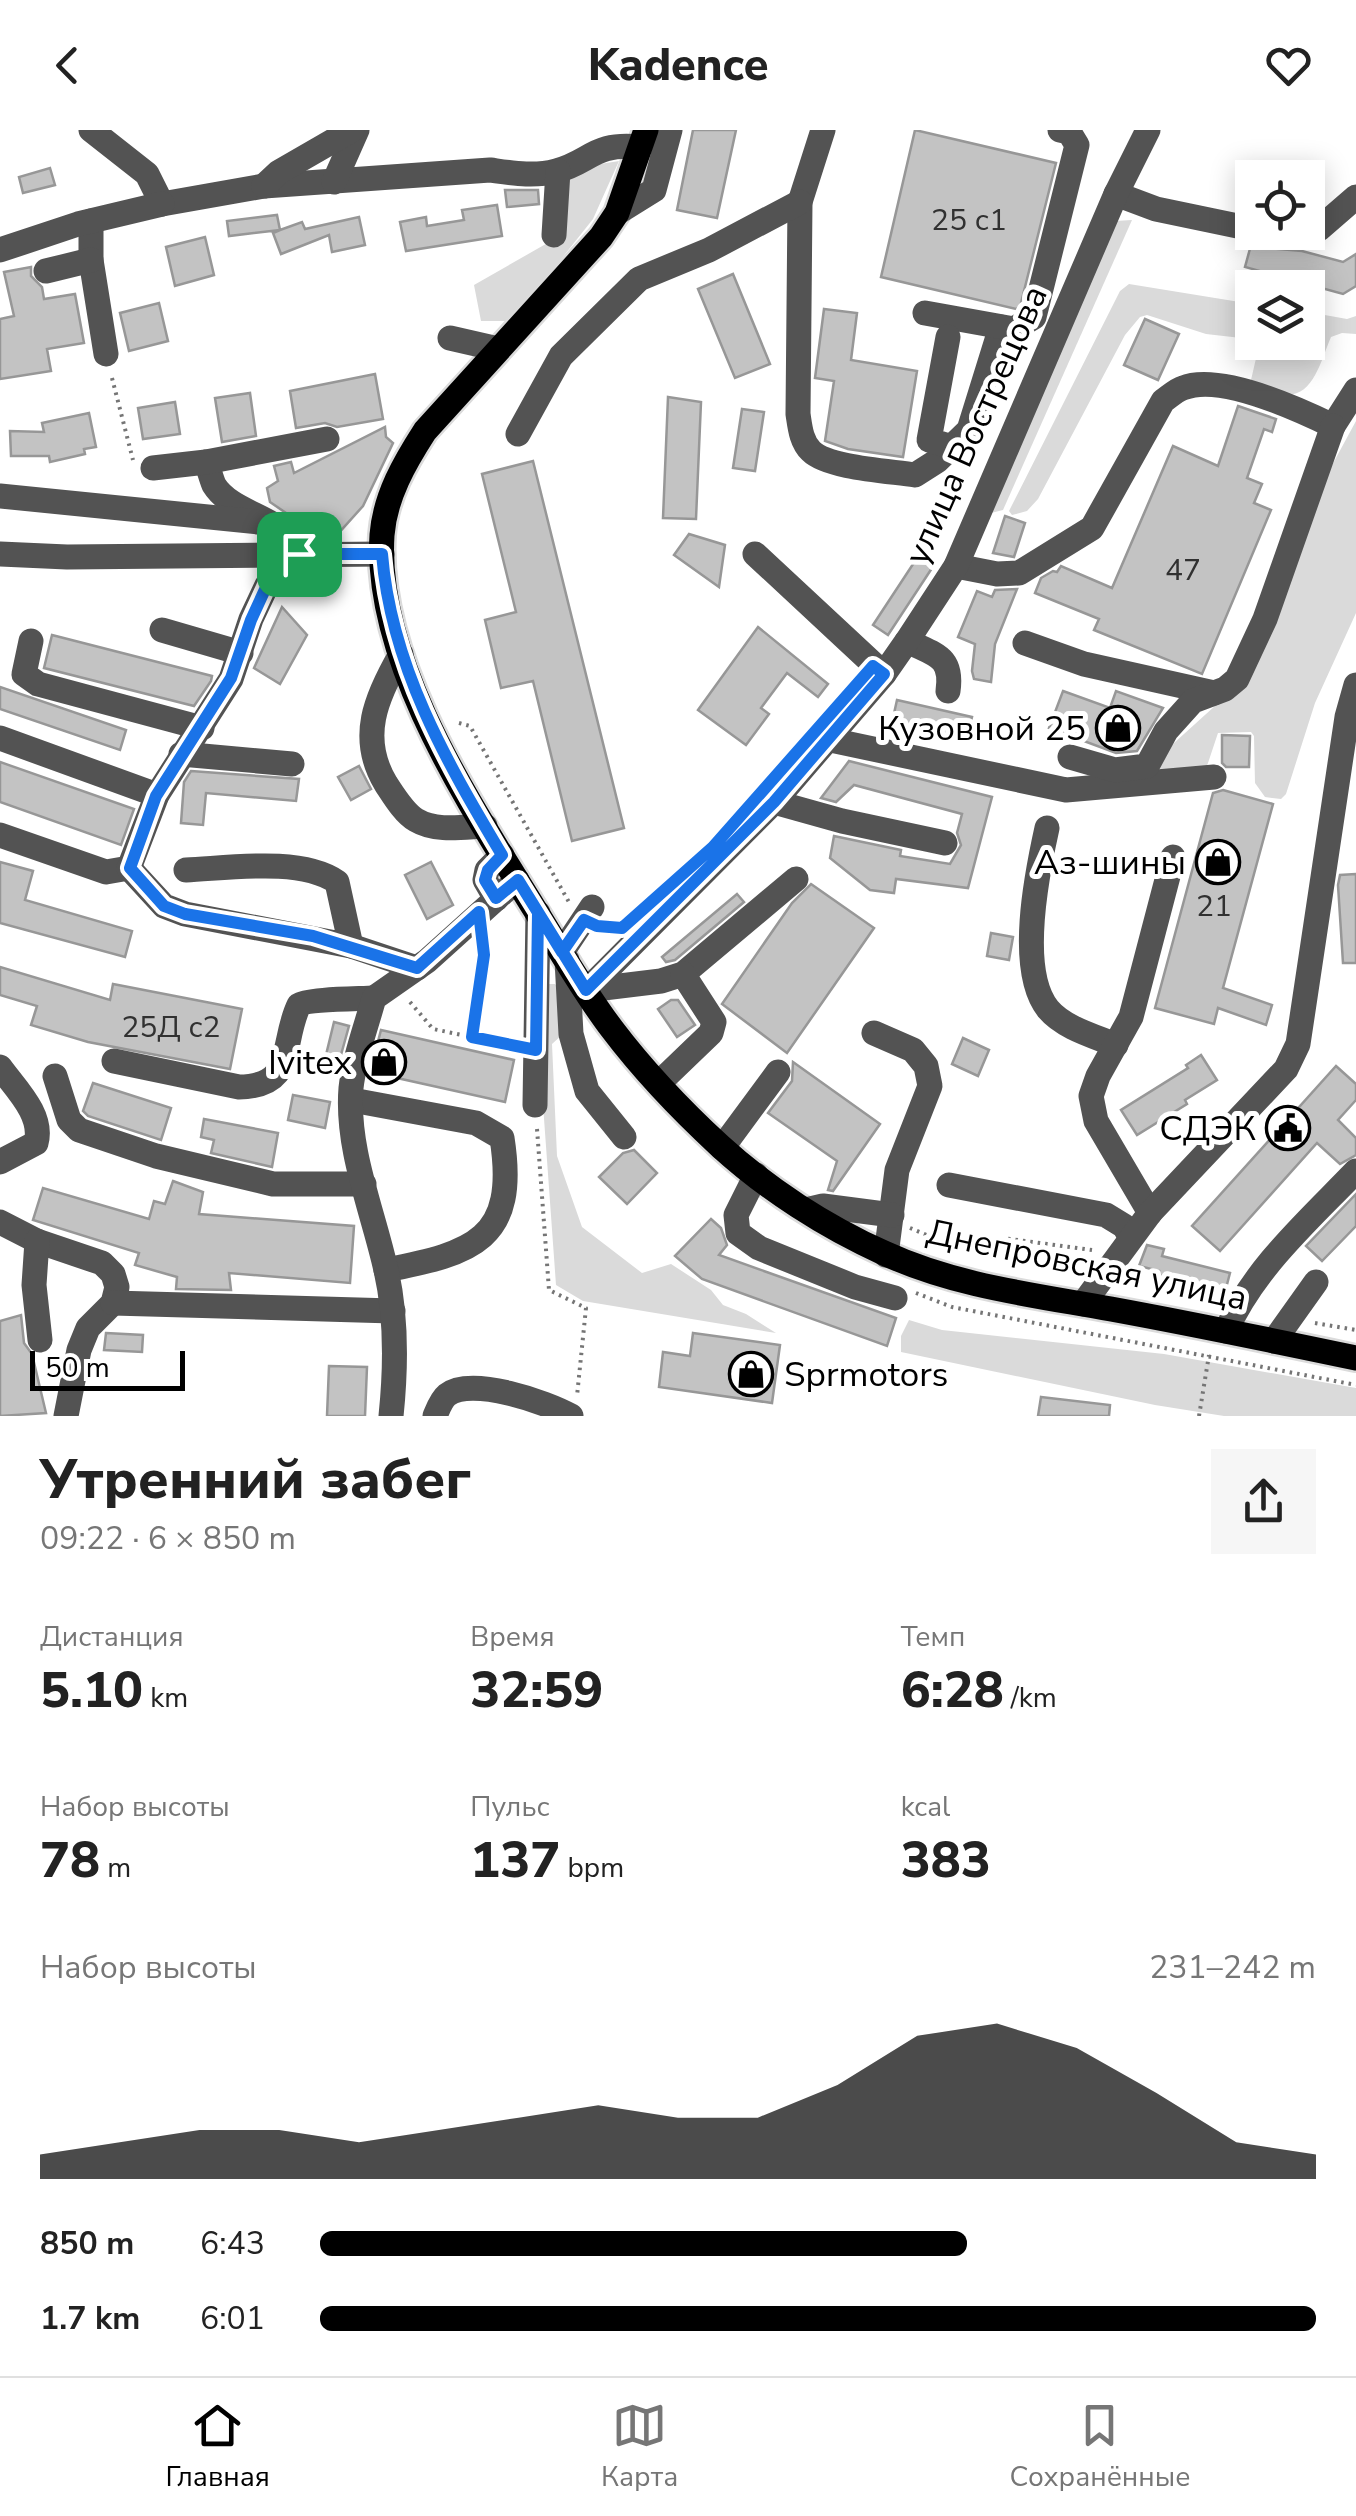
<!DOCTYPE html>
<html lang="ru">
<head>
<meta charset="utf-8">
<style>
  body { margin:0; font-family:"Nunito Sans",sans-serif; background:#f6f6f6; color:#222; height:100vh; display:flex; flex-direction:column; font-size:38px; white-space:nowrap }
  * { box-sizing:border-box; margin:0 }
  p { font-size:32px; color:#767676 }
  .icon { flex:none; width:55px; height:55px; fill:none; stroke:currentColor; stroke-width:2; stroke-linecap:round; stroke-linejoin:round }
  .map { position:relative; height:1286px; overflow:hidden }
  .drawer { display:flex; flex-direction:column; background:#fff; flex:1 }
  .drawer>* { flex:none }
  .fabs { position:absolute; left:1235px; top:30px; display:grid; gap:20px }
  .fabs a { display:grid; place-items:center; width:90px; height:90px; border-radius:0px; background:#fff; box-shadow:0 5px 25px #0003; font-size:50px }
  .scale { position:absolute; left:30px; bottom:25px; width:155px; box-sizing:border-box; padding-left:10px; border:5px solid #000; border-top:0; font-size:28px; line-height:35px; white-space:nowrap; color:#000; -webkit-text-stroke:8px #fff; paint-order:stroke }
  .pin { position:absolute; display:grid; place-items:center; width:85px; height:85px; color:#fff; margin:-42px; border-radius:20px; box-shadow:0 5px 15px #0006 }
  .round { display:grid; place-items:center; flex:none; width:105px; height:105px; border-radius:0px; background:#f6f6f6 }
  .summary { display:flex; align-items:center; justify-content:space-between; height:170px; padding:0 40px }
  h1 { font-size:55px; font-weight:800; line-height:75px }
  .figures { display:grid; grid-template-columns:repeat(3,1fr); gap:15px; height:170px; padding:10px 40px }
  .figures div { display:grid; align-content:center }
  .figures b { font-size:50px; font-weight:800 }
  .figures small { font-size:28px; font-weight:400 }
  .figures p { font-size:28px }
  .chart { height:280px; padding:20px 40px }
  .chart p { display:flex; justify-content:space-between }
  .chart svg { width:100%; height:180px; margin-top:10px; fill:#000; opacity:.7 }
  ul { padding:0 40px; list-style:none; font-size:32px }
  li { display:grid; grid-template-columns:160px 120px 1fr; align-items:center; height:75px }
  li i { height:25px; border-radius:12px; background:#000 }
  header { display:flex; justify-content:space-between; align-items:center; height:130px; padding:0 40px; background:#fff; font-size:45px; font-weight:800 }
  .dock { display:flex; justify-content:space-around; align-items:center; height:140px; border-top:2px solid #e0e0e0; background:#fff; font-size:28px; color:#767676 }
  .dock a { display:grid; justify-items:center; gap:5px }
  .dock .selected { color:#000 }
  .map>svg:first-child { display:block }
  .green { fill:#dadada }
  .building { fill:#c3c3c3; stroke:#979797; stroke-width:2.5 }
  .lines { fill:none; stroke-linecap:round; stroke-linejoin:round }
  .major-casing { stroke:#dbdbdb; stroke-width:30 }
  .path { stroke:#757575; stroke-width:4; stroke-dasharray:2.5 5; stroke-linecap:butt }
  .minor { stroke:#535353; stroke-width:25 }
  .major { stroke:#000; stroke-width:25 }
  .route-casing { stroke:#fff; stroke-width:20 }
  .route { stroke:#1a73e8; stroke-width:12 }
  .labels { text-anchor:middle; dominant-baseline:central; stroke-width:10; stroke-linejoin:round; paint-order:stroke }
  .number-label { font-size:30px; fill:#313131 }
  .street-label { font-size:35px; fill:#000; stroke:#fff }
  .poi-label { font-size:35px; fill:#000; stroke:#fff; text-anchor:end }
</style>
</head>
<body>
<header><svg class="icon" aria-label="back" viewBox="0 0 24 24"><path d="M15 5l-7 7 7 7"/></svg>Kadence<svg class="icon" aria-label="heart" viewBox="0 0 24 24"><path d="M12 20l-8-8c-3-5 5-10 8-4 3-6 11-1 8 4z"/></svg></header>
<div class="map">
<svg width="1356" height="1286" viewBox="0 0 1356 1286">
  <rect width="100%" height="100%" fill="#fff"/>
  <g class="green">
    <path d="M619,31L593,89L512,191H481L474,155L558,107L569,39Z"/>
    <path d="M1132,90L1003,380L991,383L1115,91Z"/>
    <path d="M1129,154L1252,174V212H1308V182L1347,189L1356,186V204L1342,203L1331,207C1319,235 1311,278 1271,261C1263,258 1257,256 1251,250L1257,224L1250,209L1206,204L1147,185L1140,187L1125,205L1038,369L1027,381L1012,385L1009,381L1120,161Z"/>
    <path d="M1356,291V483L1315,573L1286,664L1281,669L1265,667L1255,653L1254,606L1251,602L1218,603L1207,636L1158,644L1153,632L1216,575L1324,350Z"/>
    <path d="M547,854H555L559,859L563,904L552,914L557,1026L582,1097L642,1143L671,1134L711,1160L723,1175L746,1184L776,1203L583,1171L556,1155L540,933Z"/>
    <path d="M909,1190L942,1200L1164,1224L1356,1258V1286H1224L1155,1275L901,1222V1206Z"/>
  </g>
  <g class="building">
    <path d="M693,0H736L717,88L677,80Z"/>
    <path d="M915,0L1056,33L1020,177L1016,179L881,147Z"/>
    <path d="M50,38L55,55L23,63L19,47Z"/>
    <path d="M505,60H538L539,74L507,77Z"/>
    <path d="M497,75L502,106L406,121L400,92L426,87L427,96L464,90L462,80Z"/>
    <path d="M277,85L280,100L302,92L305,99L359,87L365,115L332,122L329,105L281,124L273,103L280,100L229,106L227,91Z"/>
    <path d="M205,107L214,145L175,156L166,117Z"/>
    <path d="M1258,114L1266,118L1302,121L1343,132L1356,124V156L1343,164L1245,137L1251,115Z"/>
    <path d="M31,137V146L42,157L44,169L75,164L84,213L47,219L51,241L0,249V189L14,186L4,142Z"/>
    <path d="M733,144L770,234L735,248L698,159Z"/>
    <path d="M159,173L168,211L129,221L120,183Z"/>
    <path d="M824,179L857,183L851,230L917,241L903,327L848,319L825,311L834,251L815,248Z"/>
    <path d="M1145,189L1179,204L1158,250L1124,235Z"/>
    <path d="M375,244L383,289L337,297L325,293L296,298L290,261Z"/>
    <path d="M250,263L256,306L222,312L215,268Z"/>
    <path d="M668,267L701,272L696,389L663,388Z"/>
    <path d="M175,272L180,304L143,309L138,278Z"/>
    <path d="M1238,276L1276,289L1272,302L1264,299L1247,348L1262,354L1254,373L1271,380L1202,544L1094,500L1099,489L1035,463L1041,448L1053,441L1057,442L1061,436L1112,458L1173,316L1218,336Z"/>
    <path d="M742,279L764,282L755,341L733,338Z"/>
    <path d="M89,283L96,317L84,319L85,324L50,332L49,326H11L10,301L44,302L42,293Z"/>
    <path d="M385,297L386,307L393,313L363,376L336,406L305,396L270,372L267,358L278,351L274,336L291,332L294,343Z"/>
    <path d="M533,331L624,698L572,711L533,551L501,558L485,490L516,482L482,344Z"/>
    <path d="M1005,386L1025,393L1014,427L993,423Z"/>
    <path d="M689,404L725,415L719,457L674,425Z"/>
    <path d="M919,425L934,435L888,505L873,495Z"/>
    <path d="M1017,459L995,514L991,552L974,549L972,541L975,514L958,507L977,461L992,467L995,460Z"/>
    <path d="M282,477L307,505L280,554L254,538Z"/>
    <path d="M758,497L828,554L818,567L787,543L761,578L769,584L746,615L698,580Z"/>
    <path d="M52,505L212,546L211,551L194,576L44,538Z"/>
    <path d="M0,557L126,600L120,620L0,579Z"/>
    <path d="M1063,561L1110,578L1116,561L1163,578L1137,621L1116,623L1049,598Z"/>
    <path d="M897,570L972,587L966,613L891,597Z"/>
    <path d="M1222,605L1250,606L1249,637H1226L1222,633Z"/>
    <path d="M849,631L992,667L968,758L896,749L894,763L870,760L830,728L834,706L901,720L900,726L950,734L961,715L957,703L962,684L854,655L836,672L821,668Z"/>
    <path d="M0,632L134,679L121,715L0,672Z"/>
    <path d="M359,636L371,659L351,670L338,647Z"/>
    <path d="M191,641L299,649L296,671L206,663L203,695L181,693L184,652Z"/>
    <path d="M1223,660L1273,674L1223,858L1272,875L1266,895L1218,878L1214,894L1155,878L1213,663Z"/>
    <path d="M0,732L33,741L25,770L132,801L125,827L0,793Z"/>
    <path d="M431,732L453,775L427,789L405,745Z"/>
    <path d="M1356,744V833H1343L1338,755L1340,745Z"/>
    <path d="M811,754L874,798L787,923L722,874L792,773Z"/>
    <path d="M737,764L744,772L675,830L666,832L662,827Z"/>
    <path d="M991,803L1013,807L1009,830L987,826Z"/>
    <path d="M0,837L110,870L113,854L242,879L230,939L88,912L31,895L37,876L0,865Z"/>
    <path d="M671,870H678L695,895L677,907L658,879Z"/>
    <path d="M334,892L349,896L339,932L325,929Z"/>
    <path d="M381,900L514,930L505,972L370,942Z"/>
    <path d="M963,908L989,920L978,946L952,934Z"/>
    <path d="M1201,925L1217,950L1185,970L1187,974L1137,1005L1121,980L1188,938L1186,935Z"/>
    <path d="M793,932L880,994L833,1061L828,1060L837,1031L768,983L792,951Z"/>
    <path d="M1336,936L1356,954V970L1338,990L1356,1008V1025L1340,1034L1317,1013L1220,1121L1192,1096Z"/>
    <path d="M93,953L171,978L161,1010L88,986L83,981Z"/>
    <path d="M293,965L330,972L325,998L288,990Z"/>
    <path d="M204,989L278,1003L272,1037L211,1023L214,1010L201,1007Z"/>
    <path d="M634,1020L657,1043L627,1074L599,1047L623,1023Z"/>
    <path d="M173,1051L203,1062L199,1084L354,1096L350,1153L229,1143L231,1160L176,1159L177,1147L135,1135L139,1123L33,1090L43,1058L149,1089L154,1071L165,1074Z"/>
    <path d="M1356,1064V1096L1322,1131L1306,1116Z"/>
    <path d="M711,1089L721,1098L727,1115L719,1125L896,1188L887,1216L702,1149L675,1126Z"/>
    <path d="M1147,1115L1164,1119L1162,1126L1230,1143L1225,1162L1158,1145L1159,1141L1139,1136Z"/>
    <path d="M21,1185L24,1213L32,1224L46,1283L0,1286V1191Z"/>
    <path d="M106,1203L143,1205L142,1222L104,1220Z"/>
    <path d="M693,1203L780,1215L772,1273L659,1257L663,1222L690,1226Z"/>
    <path d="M329,1236L367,1237L365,1286H327Z"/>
    <path d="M1041,1267L1110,1275L1109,1286H1038Z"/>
  </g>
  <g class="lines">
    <defs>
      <path id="major" d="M646,0L617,83L601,107L425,301C405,332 385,366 382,405C374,531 470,674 534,778C559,818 583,861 612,899C643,940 681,980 720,1016C767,1059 826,1097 884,1123C955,1156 1034,1165 1111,1179C1193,1194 1275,1211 1356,1228"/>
    </defs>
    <use href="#major" class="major-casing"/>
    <g class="path">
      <path d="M112,248L133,330"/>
      <path d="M459,593L470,596L570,774"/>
      <path d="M410,872L433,899L516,916"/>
      <path d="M472,907L483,825L482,813"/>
      <path d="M537,999L549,1160L586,1178L577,1266"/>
      <path d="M910,1098L941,1111L1001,1114L1003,1108L1092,1120"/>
      <path d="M916,1163L952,1177L1356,1255"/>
      <path d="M1315,1193L1356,1200"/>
      <path d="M1199,1286L1209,1225"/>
    </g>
    <g class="minor">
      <path d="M91,0L147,44L162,74L264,56L490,40C512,43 534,47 556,41C591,32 593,12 640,17"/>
      <path d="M823,0L800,72L798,284C800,297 801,311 811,321C828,338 890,341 915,345L937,331L969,300L1001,197"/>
      <path d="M334,52L357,0"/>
      <path d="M264,56L279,42L352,0"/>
      <path d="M1116,64L1156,79L1252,99"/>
      <path d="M617,83L654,60L670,0"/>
      <path d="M91,91V130L106,224"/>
      <path d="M1268,102L1297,105L1307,102"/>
      <path d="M1308,102L1319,99L1356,67"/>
      <path d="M554,105L558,41"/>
      <path d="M0,120L78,94L162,74"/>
      <path d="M46,141L91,130"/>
      <path d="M925,183L1014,199L1034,187L1077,15L1069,2L1060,0"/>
      <path d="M948,207L929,310L952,317"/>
      <path d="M450,208L498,219"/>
      <path d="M518,304L561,226L639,149L709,120L800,72"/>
      <path d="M206,332C209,339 211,348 214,355C233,386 289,387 299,424"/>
      <path d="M153,338L206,332L327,309"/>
      <path d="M0,366L268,393"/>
      <path d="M0,424L67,427L382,424"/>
      <path d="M755,424L884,544"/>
      <path d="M956,436L997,444L1019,443L1092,398L1163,271C1169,267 1176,260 1183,258C1220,243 1298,279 1333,296L1356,260"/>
      <path d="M162,500L241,523"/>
      <path d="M31,511L24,544L38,554L202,598"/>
      <path d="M907,511C935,525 953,526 948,561"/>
      <path d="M1025,513L1084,534L1214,563"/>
      <path d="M401,524C376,567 358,608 386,654C394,666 404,683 416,690C436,702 463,697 485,696"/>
      <path d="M0,608L157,665"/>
      <path d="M826,609L1066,660L1214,647"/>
      <path d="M181,624L292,634"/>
      <path d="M1070,627L1115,640L1147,636L1166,601L1193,571L1225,559L1237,549L1265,489L1333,296"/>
      <path d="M774,672L842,691L945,713"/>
      <path d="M1047,698C1037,743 1017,840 1048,879C1064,898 1094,906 1116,915"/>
      <path d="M0,705L106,742L129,738L157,665L231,549L251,489L267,455L286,441L299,424"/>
      <path d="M129,738L164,776L185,784L351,816L337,752C301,727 230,738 186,740"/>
      <path d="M496,769L485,750L487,740L502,725"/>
      <path d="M351,816L417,838"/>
      <path d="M562,822L592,777"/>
      <path d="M567,830L571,904L587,961L624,1007"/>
      <path d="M587,860L774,672L884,544L907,511L956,436L1116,64L1148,0"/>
      <path d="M587,860L661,851L683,844L796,749"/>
      <path d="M874,903L913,920L926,936L930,956L897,1040L886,1125"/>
      <path d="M114,931L239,957C297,956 280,914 299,875C307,869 359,869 374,868"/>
      <path d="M0,937C15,958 44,985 36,1013L0,1032"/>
      <path d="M55,946L69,990L79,1000L156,1026L273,1054H364"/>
      <path d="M659,953L711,903L714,892L683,844"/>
      <path d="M352,970L476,993L502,1008C518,1110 473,1123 386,1140"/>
      <path d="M535,975L538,783"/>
      <path d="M722,1018L778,942"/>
      <path d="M756,1045L736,1085L738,1103L759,1118L855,1157L895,1168"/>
      <path d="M949,1055L1106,1085L1124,1096L1130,1106"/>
      <path d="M806,1080L823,1076L892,1085"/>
      <path d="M1150,1083L1096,991L1091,966L1098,946L1131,887L1173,727"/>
      <path d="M0,1092L37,1111L102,1133L113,1144L117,1157L113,1173L88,1198L79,1220L66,1286"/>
      <path d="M37,1111L34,1155L40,1210"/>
      <path d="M113,1173L393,1181"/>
      <path d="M1083,1174L1150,1083L1286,939L1298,914L1347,587L1356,555"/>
      <path d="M1226,1201C1255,1137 1308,1091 1356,1041"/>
      <path d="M1274,1211L1316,1152"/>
      <path d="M391,1286C396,1238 397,1188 386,1140C373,1081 346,1019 351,958C354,929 366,897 374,868L427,831L517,750"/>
      <path d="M435,1286C438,1279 441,1270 447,1265C471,1246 546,1272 571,1286"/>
    </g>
    <use href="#major" class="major"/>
  </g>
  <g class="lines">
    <defs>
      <path id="route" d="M299,424H382C391,536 446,631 502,725L488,740L485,750L496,768L518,750L586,860L774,672L884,544L873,536L713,717L622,798L597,796L584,790L562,822L538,783L536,920L472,907L484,825L479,782L417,838L313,806L185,784L164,776L130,738L156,666L231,548L251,490L267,455L286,441L299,424"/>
    </defs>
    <use href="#route" class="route-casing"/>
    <use href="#route" class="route"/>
  </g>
  <defs>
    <symbol id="shop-ring" viewBox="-11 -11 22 22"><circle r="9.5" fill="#fff" stroke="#000" stroke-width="1.5"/><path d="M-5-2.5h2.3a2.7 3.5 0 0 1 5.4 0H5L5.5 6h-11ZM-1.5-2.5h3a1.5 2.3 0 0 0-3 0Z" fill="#000"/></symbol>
    <symbol id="civic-ring" viewBox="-11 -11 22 22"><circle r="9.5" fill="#fff" stroke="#000" stroke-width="1.5"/><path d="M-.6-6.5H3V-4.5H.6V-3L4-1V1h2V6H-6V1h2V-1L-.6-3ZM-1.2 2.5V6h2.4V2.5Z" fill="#000"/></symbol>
  </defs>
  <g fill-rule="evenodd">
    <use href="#shop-ring" x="1093" y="573" width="50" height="50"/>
    <use href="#shop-ring" x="1193" y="707" width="50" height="50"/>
    <use href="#shop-ring" x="359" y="907" width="50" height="50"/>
    <use href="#civic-ring" x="1263" y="973" width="50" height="50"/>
    <use href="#shop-ring" x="726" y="1219" width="50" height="50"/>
  </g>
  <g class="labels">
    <g class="number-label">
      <text x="969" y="90">25 с1</text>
      <text x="1183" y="440">47</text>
      <text x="1214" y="776">21</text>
      <text x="171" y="897">25Д с2</text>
    </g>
    <g class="street-label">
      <text transform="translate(976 295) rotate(-66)">улица Вострецова</text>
      <text transform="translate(1087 1135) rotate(12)">Днепровская улица</text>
    </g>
    <g class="poi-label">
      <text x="1086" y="598">Кузовной 25</text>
      <text x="1186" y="732">Аз-шины</text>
      <text x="352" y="932">Ivitex</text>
      <text x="1256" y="998">СДЭК</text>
      <text x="784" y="1244" text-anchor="start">Sprmotors</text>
    </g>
  </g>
</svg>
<div class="fabs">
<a><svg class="icon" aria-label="locate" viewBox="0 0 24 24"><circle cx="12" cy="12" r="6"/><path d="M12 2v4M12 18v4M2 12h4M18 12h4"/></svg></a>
<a><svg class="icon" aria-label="layers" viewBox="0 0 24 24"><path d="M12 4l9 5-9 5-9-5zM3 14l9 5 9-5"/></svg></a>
</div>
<div class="scale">50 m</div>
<div class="pin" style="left:299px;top:424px;background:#1e9e55"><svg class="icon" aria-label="arrive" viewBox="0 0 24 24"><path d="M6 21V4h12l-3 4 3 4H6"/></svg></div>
</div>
<section class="drawer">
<div class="summary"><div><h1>Утренний забег</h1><p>09:22 · 6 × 850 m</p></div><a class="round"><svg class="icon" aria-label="share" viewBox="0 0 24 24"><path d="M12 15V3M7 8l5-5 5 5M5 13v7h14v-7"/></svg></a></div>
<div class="figures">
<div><p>Дистанция</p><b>5.10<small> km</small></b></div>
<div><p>Время</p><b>32:59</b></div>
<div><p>Темп</p><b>6:28<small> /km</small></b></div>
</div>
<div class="figures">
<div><p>Набор высоты</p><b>78<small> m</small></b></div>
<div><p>Пульс</p><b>137<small> bpm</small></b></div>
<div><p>kcal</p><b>383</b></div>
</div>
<div class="chart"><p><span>Набор высоты</span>231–242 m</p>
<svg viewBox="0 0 160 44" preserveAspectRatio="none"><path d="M0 44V38L10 35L20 32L30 32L40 35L50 32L60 29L70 26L80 29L90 29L100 21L110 9L120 6L130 12L140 23L150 35L160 38V44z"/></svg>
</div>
<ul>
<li><b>850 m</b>6:43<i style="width:65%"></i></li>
<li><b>1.7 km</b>6:01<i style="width:100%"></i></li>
</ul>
</section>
<nav class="dock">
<a class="selected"><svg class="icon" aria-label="home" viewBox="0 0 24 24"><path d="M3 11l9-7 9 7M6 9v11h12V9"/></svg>Главная</a>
<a><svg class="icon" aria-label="map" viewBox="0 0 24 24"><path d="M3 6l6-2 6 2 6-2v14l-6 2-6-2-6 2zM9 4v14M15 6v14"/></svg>Карта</a>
<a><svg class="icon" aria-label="saved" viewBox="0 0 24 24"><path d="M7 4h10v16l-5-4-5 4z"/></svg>Сохранённые</a>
</nav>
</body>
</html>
